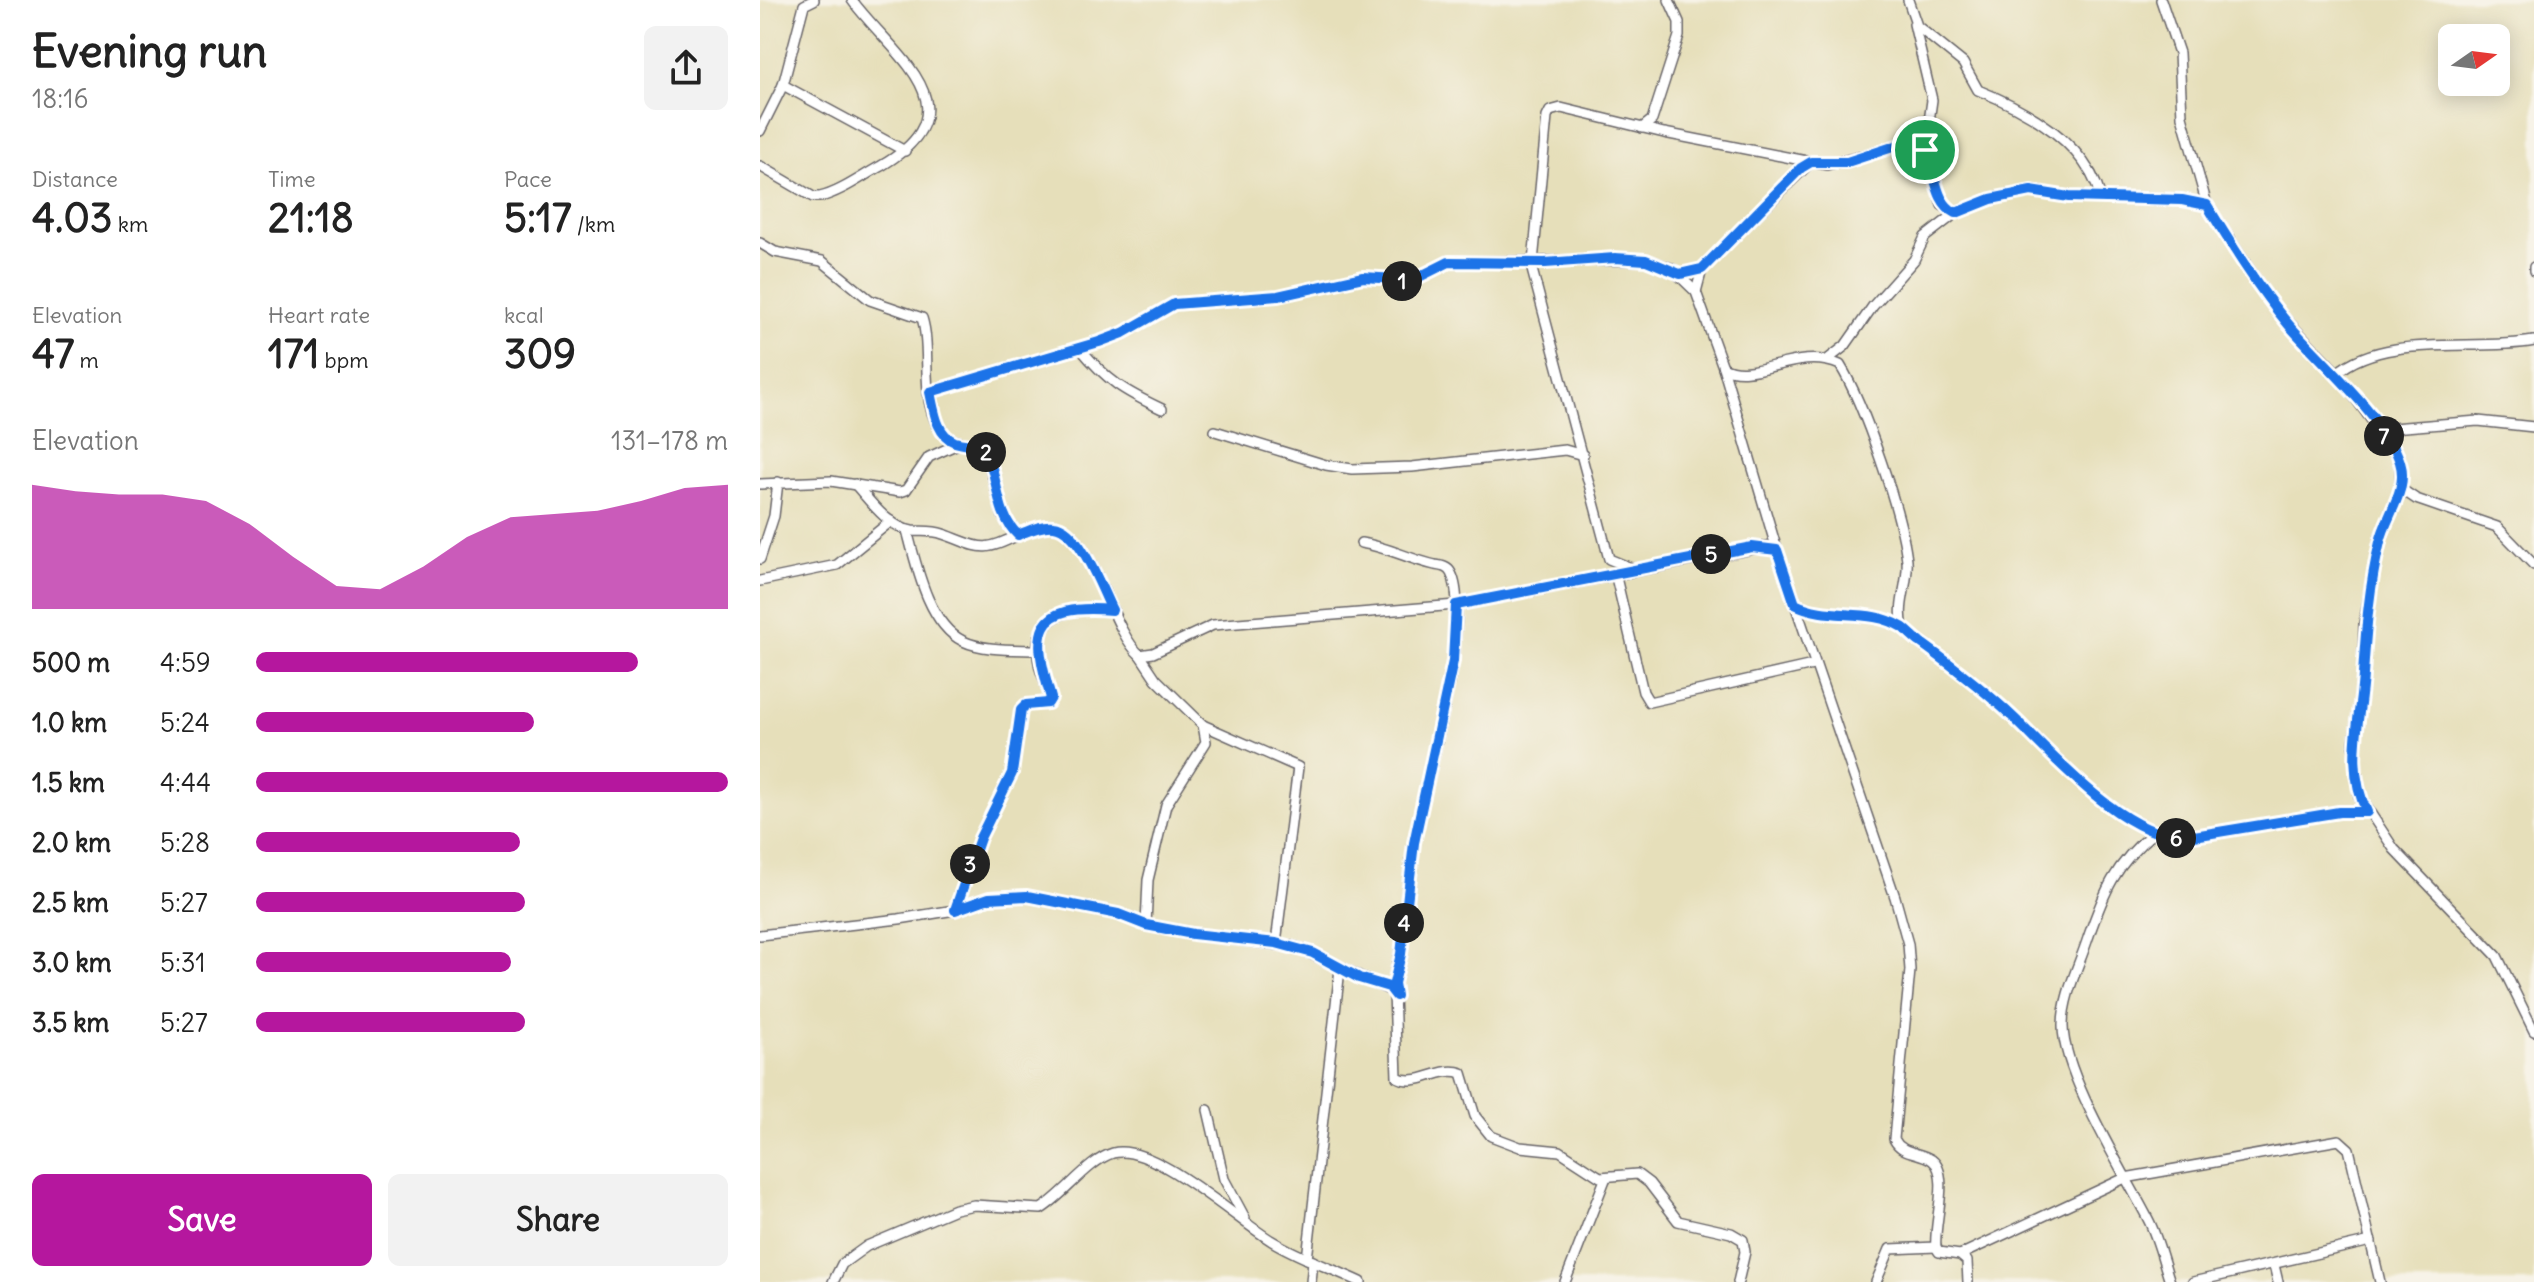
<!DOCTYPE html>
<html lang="en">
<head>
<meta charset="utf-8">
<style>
  body { margin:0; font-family:Delius,sans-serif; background:#f2f2f2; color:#222; height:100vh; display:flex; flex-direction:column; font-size:30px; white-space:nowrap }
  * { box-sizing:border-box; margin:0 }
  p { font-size:26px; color:#767676 }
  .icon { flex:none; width:44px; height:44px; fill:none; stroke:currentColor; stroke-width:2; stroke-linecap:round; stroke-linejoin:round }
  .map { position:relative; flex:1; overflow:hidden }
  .side { display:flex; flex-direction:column; background:#fff; width:760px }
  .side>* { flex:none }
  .needle { width:52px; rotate:76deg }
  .fabs { position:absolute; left:1678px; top:24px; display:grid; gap:16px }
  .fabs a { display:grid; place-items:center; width:72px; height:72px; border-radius:12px; background:#fff; box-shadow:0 4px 20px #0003; font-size:40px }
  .pin { position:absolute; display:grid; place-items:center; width:68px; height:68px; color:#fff; margin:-34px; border:4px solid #fff; border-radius:50%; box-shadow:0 2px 8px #0007 }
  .km { position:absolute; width:40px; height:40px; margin:-20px; border-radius:50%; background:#222; color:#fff; font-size:22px; line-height:40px; text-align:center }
  .round { display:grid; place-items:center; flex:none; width:84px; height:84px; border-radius:12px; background:#f2f2f2 }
  .headline { display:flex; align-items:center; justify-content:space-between; height:136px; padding:0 32px }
  h1 { font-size:44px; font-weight:700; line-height:60px }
  .figures { display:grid; grid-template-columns:repeat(3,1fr); gap:12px; height:136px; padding:8px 32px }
  .figures div { display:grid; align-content:center }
  .figures b { font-size:40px; font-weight:700 }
  .figures small { font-size:22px; font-weight:400 }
  .figures p { font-size:22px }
  .chart { height:224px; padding:16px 32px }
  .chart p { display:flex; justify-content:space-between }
  .chart svg { width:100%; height:144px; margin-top:8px; fill:#b5179e; opacity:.7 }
  .primary-button { display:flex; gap:16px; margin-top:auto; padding:16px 32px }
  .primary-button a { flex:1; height:92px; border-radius:12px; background:#b5179e; color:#fff; font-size:32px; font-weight:700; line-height:92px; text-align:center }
  .primary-button a+a { background:#f2f2f2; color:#222 }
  ul { padding:0 32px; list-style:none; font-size:26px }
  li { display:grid; grid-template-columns:128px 96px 1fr; align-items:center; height:60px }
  li i { height:20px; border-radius:10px; background:#b5179e }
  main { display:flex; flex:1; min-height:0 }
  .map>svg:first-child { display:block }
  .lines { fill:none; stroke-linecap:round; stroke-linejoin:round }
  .minor-casing { stroke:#676467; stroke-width:12 }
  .minor { stroke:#fff; stroke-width:9 }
  .route-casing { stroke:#fff; stroke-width:16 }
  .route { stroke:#1a73e8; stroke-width:10 }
</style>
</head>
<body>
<main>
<section class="side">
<div class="headline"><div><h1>Evening run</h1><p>18:16</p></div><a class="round"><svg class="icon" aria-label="share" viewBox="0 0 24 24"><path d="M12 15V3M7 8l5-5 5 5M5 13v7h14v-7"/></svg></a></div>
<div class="figures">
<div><p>Distance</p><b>4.03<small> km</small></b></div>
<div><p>Time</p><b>21:18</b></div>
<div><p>Pace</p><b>5:17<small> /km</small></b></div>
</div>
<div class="figures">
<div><p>Elevation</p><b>47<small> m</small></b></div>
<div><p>Heart rate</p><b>171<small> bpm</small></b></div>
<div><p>kcal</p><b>309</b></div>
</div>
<div class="chart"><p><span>Elevation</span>131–178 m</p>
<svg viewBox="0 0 160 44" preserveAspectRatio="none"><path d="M0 44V6L10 8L20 9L30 9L40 11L50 18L60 28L70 37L80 38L90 31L100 22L110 16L120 15L130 14L140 11L150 7L160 6V44z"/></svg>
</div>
<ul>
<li><b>500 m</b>4:59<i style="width:81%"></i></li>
<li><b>1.0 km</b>5:24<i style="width:59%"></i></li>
<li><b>1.5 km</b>4:44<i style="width:100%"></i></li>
<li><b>2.0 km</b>5:28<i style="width:56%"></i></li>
<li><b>2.5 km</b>5:27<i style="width:57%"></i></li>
<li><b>3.0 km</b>5:31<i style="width:54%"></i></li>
<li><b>3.5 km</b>5:27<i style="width:57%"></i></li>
</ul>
<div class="primary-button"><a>Save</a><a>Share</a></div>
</section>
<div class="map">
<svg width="1774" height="1282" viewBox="0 0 1774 1282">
  <rect width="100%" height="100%" fill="#f7f3e8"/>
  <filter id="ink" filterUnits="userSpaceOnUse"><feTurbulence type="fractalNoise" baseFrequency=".0125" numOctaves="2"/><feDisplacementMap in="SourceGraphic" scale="16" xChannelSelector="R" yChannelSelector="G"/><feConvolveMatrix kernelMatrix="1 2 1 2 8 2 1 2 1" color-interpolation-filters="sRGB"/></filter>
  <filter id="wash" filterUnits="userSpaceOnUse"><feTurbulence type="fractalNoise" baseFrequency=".006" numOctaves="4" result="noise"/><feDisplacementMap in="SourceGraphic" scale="32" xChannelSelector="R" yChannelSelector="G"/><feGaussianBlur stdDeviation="1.8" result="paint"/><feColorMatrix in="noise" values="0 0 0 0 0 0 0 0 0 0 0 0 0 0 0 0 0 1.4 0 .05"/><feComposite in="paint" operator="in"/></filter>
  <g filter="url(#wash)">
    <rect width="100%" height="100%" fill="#e6dfba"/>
  </g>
  <g filter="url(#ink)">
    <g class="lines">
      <defs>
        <g id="minor">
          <path d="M1148,0L1157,26L1203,63L1218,90C1268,110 1326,143 1341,198"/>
          <path d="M1401,0L1419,53L1422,116L1447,205L1514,307L1577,373L1640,459L1641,489L1620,538L1604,623L1603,675L1594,744L1599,796L1634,849L1737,956L1774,1031"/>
          <path d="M1154,24L1172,100L1165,150"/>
          <path d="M23,85L145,151"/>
          <path d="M882,128L892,120L919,36V22L909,0"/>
          <path d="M0,131L23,85L44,5L54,0"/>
          <path d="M0,166L53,197H60C81,192 102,176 121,166C221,108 132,55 92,0"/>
          <path d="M0,243L15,252L62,261L110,300L162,318C173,352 157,407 185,435C196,446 213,441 226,451L243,516L258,535C268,531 283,524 294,526C333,532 350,629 380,655L393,653L453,625L696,605L1008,546L1017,550L1035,604C1068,621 1109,607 1142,627C1148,631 1154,638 1160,643C1193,666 1226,691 1255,719C1295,757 1369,842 1428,837L1579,812H1607"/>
          <path d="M770,262L849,559L871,568"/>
          <path d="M773,262L787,117L790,111L801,108L904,133L1067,165L1156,142L1167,152L1182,205L1196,213"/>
          <path d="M1774,267V271"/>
          <path d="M936,292L942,269L952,258L1051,162"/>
          <path d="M320,348C347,381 364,391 402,409"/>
          <path d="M1067,360L1085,346L1113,306L1154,260L1165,237L1196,213L1231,199L1271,191L1309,197L1422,200L1447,205"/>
          <path d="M963,367C993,384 1037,346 1080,365C1104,404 1142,514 1147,560C1149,584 1137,603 1143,627"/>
          <path d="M1577,373C1625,332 1715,352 1774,341"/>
          <path d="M170,392L339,342L363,333L414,304L518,296L603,277L653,280L689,262L886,260L911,268L936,292L963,367L1017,550"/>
          <path d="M1620,429L1718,421L1774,427"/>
          <path d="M455,431L566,465L592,469L652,467L805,450L823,455"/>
          <path d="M0,484L71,481L140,492L146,490L169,457L200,443"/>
          <path d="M95,484C110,501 128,527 152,531C162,532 172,530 183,534C219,546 220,555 258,535"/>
          <path d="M1641,489L1656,499L1737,527L1774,565"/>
          <path d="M147,530C156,564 168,624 203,641C224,651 256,649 278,650"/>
          <path d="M601,543C628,547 648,559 675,565C682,566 688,567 691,573C714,616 664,789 654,842C649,874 646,907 643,939C641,956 632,976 635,993"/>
          <path d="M0,559L14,516L18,482"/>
          <path d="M855,573L883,692L889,702L1053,665"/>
          <path d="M0,581L77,565L131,521"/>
          <path d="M1035,604L1135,897L1148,944L1150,970L1134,1139C1142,1155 1159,1151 1172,1160C1191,1174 1173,1225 1176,1247L1179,1252L1200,1255L1207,1261L1208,1282"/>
          <path d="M380,655L396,679L443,725L446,742L406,805L388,880L386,925"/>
          <path d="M443,725L538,767L516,943"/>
          <path d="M1394,832C1355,864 1344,892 1328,938C1319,966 1303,996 1303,1025C1302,1073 1365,1174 1388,1219C1398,1238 1403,1261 1410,1282"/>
          <path d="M195,910L220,838L252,773L261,710L266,705L288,703L291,698C288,688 283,678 280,668C267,614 310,606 352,610"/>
          <path d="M0,935L139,919L195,910L229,898L267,896L358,914L386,925L433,934L536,947L634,992L637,1077C658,1088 680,1065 702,1073L715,1116L731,1136L760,1147L800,1151L840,1177L877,1174L889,1183L918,1221L971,1233L983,1240L985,1252L978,1282"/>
          <path d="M448,1110L464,1179L485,1218"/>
          <path d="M1200,1255L1365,1178L1579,1140L1589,1149L1620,1282"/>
          <path d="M547,1259L580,969"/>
          <path d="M1514,1265L1518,1282"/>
          <path d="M73,1282L82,1264L107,1246L195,1209L214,1205L281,1209C304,1195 329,1160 353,1153C393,1142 478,1221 512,1241C540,1258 571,1268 601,1282"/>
          <path d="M551,1282L553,1261"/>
          <path d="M805,1282L846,1177"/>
          <path d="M1116,1282L1130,1249L1176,1247"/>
          <path d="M1433,1282L1611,1241"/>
        </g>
      </defs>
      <use href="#minor" class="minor-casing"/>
      <use href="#minor" class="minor"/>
    </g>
  </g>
  <g class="lines" filter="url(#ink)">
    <defs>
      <path id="route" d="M1148,142C1181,144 1166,199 1196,213L1231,199L1271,191L1309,197L1422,200L1447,205C1472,246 1498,288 1529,325C1559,360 1627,419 1640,462C1649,490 1626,515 1620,542C1609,587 1606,629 1603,675C1600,722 1585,767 1607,812H1579L1428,837C1369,842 1295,758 1255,719C1226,691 1193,666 1160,642C1154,638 1148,631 1142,627C1109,607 1068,621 1035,604L1017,550L992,547L696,605L693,661L654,843L641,954L634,983L636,996L629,987L599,978L553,953L516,943L433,934L386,925L358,914L267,896L229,898L195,910L220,838L252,773L261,710L266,705L288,703L291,698C271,632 272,603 352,610C341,588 320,529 294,526C282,524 268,531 258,535C235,514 239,478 226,451C216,443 207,446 195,442C176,435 174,409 170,392L339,342L363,333L414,304L518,296L603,277L653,280L689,262L785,263L855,258L886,260L920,274L942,269L1041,168L1051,162H1087Z"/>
    </defs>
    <use href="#route" class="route-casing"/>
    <use href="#route" class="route"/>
  </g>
</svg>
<div class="fabs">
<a><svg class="needle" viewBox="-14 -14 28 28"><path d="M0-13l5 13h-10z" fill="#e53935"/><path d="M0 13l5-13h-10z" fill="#767676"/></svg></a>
</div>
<div class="pin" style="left:1165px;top:150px;background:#1e9e55"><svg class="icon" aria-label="arrive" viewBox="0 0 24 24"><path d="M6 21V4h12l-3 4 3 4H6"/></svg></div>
<b class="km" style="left:642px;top:281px">1</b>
<b class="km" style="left:226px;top:452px">2</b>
<b class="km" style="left:210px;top:864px">3</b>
<b class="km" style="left:644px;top:923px">4</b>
<b class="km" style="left:951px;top:554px">5</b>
<b class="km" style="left:1416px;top:838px">6</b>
<b class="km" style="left:1624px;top:436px">7</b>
</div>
</main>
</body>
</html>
